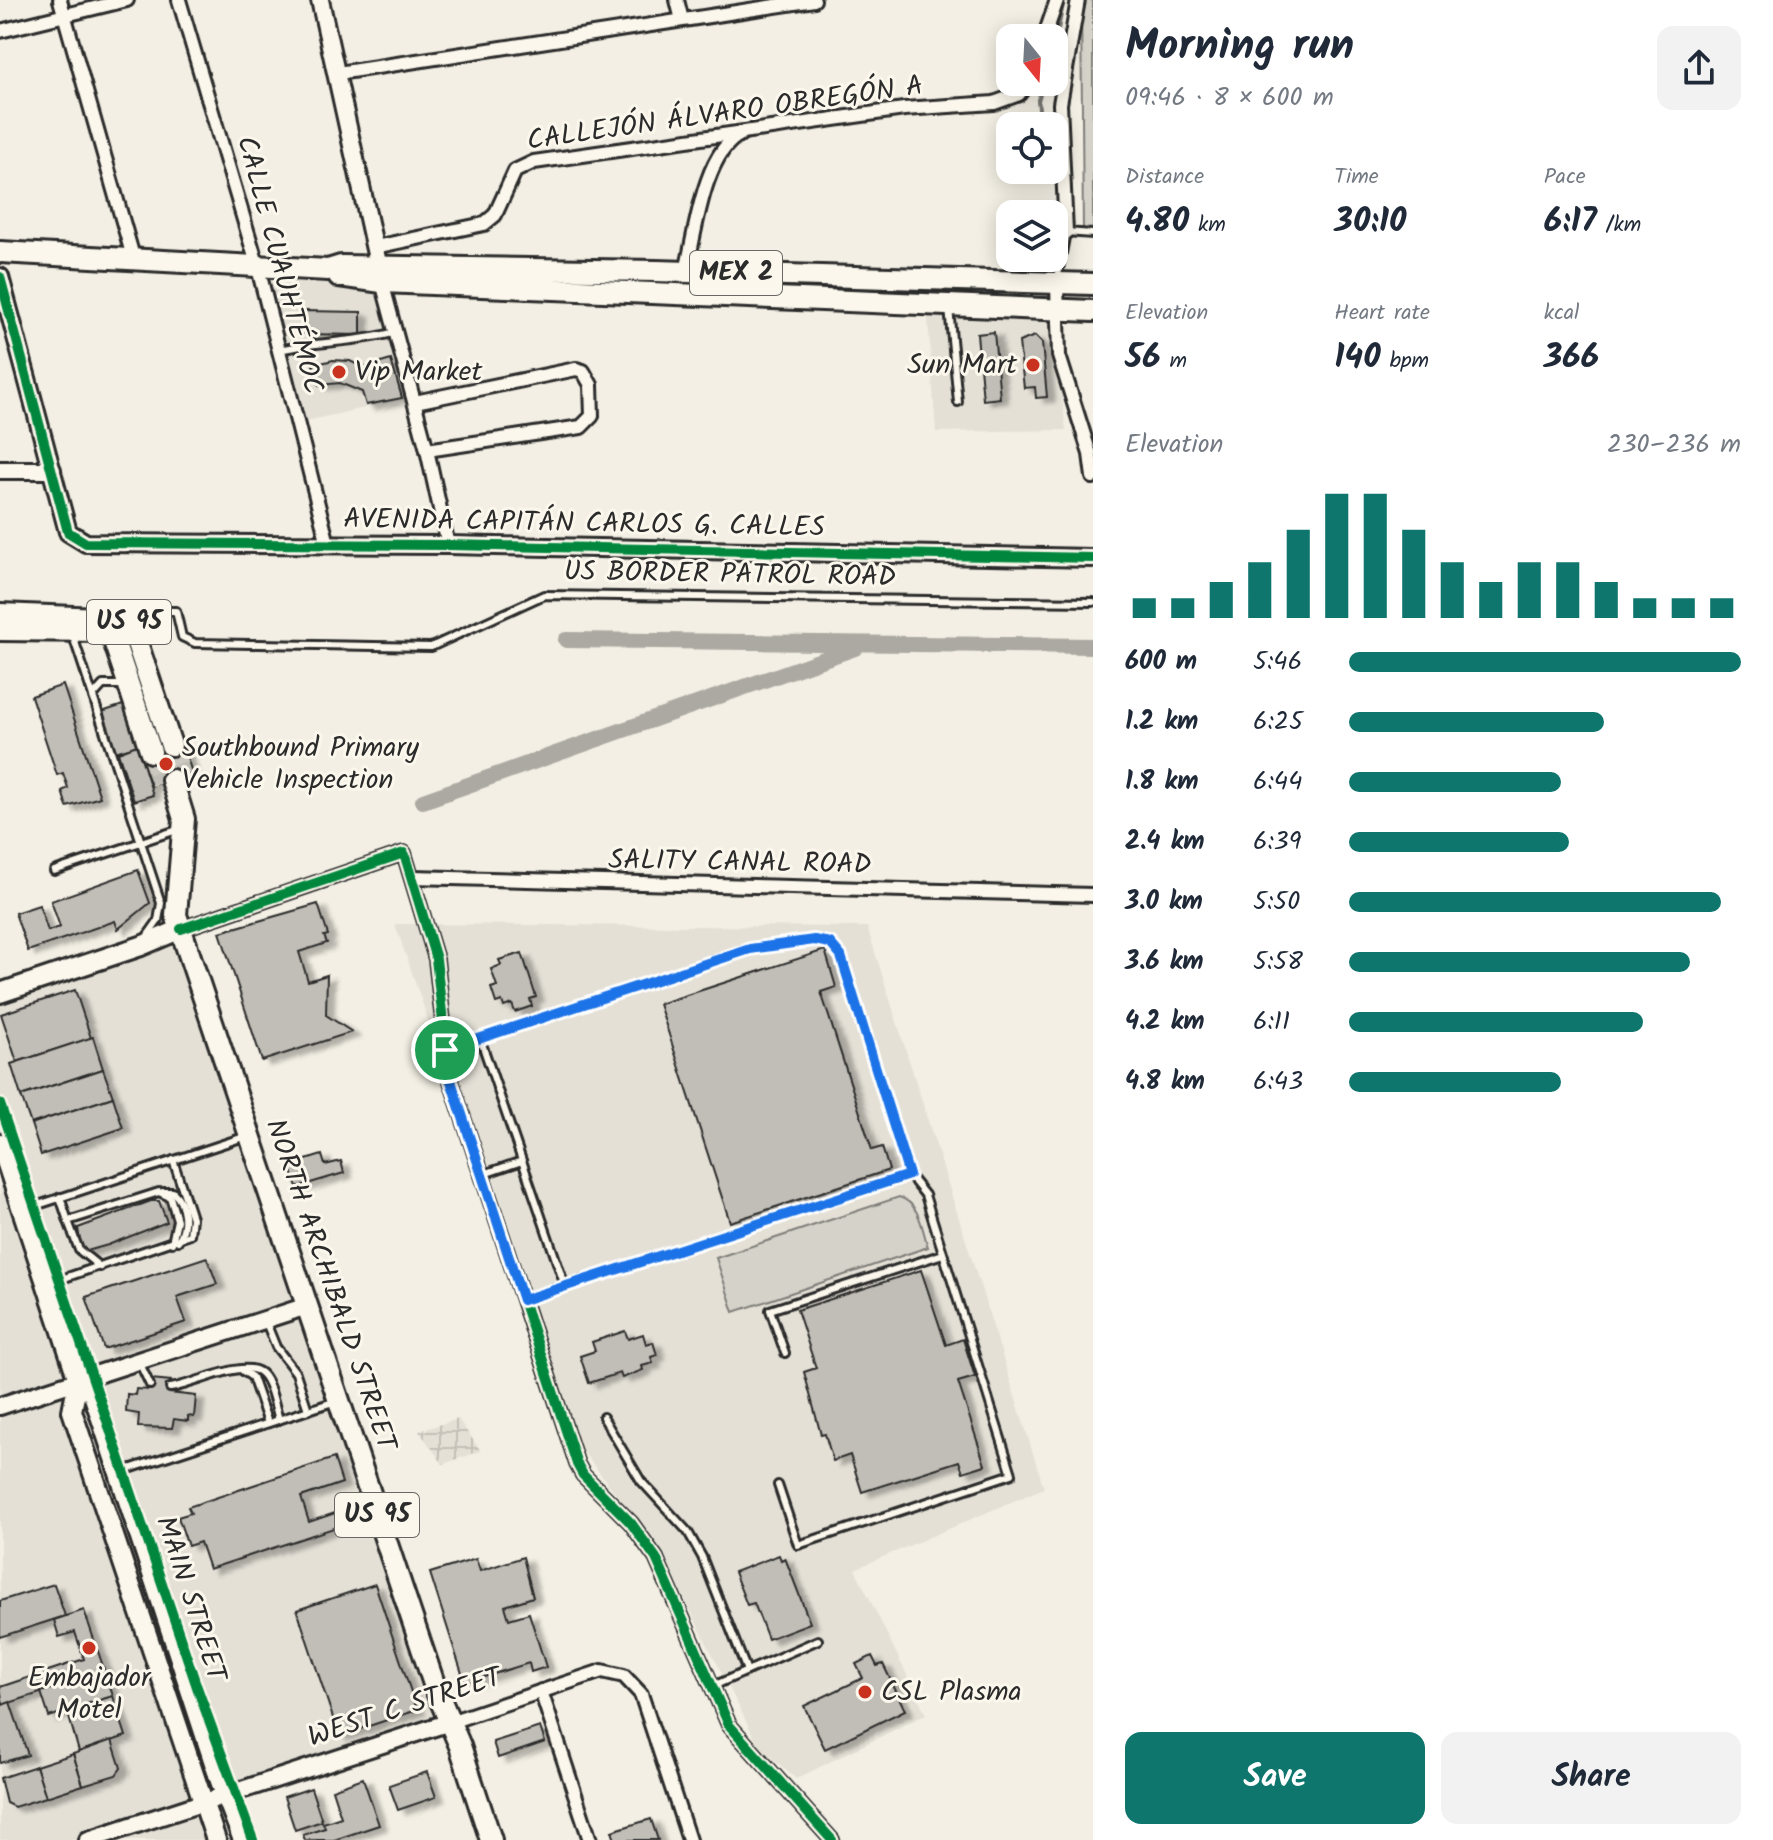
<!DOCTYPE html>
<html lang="en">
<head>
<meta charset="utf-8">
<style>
  body { margin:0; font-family:Kalam,sans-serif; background:#f2f2f3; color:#1f2937; height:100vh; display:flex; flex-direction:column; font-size:30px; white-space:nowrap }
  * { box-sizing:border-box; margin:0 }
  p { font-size:26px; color:#747a83 }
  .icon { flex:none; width:44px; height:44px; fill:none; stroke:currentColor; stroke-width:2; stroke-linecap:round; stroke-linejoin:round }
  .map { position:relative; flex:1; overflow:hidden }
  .side { display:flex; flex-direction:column; background:#fff; width:680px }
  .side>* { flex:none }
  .needle { width:52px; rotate:162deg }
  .controls { position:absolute; left:996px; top:24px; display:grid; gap:16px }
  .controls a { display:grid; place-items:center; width:72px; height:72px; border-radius:16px; background:#fff; box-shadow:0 4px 20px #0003; font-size:40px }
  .pin { position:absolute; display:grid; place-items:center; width:68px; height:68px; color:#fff; margin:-34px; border:4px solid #fff; border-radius:50%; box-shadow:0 2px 8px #0007 }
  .round { display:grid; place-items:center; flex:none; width:84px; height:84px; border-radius:16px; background:#f2f2f3 }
  .summary { display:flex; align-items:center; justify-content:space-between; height:136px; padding:0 32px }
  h1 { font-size:44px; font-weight:700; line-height:60px }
  .figures { display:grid; grid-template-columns:repeat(3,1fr); gap:12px; height:136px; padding:8px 32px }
  .figures div { display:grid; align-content:center }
  .figures b { font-size:34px; font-weight:700 }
  .figures small { font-size:22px; font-weight:400 }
  .figures p { font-size:22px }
  .chart { height:224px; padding:16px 32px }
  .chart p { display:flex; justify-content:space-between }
  .chart svg { width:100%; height:144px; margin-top:8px; stroke:#0f766e; stroke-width:6 }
  .action { display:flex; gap:16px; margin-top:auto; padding:16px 32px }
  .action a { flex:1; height:92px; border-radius:16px; background:#0f766e; color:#fff; font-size:32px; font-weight:700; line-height:92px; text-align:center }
  .action a+a { background:#f2f2f3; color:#1f2937 }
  ul { padding:0 32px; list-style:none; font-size:26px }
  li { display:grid; grid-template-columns:128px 96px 1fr; align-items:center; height:60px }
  li i { height:20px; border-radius:10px; background:#0f766e }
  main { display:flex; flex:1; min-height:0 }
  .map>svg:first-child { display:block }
  .built { fill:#e4e0d6 }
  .industrial { fill:url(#industrial-grid) }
  .green { fill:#d5d2c9; stroke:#807e7a; stroke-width:2 }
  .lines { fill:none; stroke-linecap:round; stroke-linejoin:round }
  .stream { stroke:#787772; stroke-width:4 }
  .canal { stroke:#aca9a2; stroke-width:16 }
  .building { fill:#c0beb6; stroke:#2b2b2b; stroke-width:2; filter:url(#shadow) }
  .trunk-tunnel { stroke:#cbc8bf; stroke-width:20; stroke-dasharray:20 10; stroke-linecap:butt }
  .service-casing { stroke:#2b2b2b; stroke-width:12 }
  .minor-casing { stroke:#2b2b2b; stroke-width:18 }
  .tertiary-casing { stroke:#2b2b2b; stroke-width:22 }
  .secondary-casing { stroke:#2b2b2b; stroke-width:24 }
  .trunk-casing { stroke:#2b2b2b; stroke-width:26 }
  .service { stroke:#fbf7ec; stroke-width:6 }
  .minor { stroke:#fbf7ec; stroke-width:12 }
  .tertiary { stroke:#fbf7ec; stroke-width:16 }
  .secondary { stroke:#fbf7ec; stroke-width:18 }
  .trunk { stroke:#fbf7ec; stroke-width:20 }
  .cycleway-casing { stroke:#fbf7ec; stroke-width:15 }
  .cycleway { stroke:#00873e; stroke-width:10 }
  .route-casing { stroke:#fff; stroke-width:16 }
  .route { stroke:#1a73e8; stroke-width:10 }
  .poi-dot { fill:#c8321e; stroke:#fbf7ec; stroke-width:3 }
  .labels { text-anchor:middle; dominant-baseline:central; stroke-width:6; stroke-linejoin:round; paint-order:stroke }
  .shield { fill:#fbf7ec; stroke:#696865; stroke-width:2 }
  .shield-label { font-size:26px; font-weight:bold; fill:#2b2b2b }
  .street-label { font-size:28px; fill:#2b2b2b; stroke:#fbf7ec }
  .poi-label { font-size:28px; fill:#2b2b2b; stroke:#fbf7ec; text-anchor:start }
</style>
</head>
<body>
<main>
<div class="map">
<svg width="1093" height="1840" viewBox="0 0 1093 1840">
  <defs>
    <pattern id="industrial-grid" width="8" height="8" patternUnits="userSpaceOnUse" patternTransform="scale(2)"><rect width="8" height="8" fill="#e4e0d6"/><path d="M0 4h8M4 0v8" fill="none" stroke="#c4c0b8"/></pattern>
    <filter id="shadow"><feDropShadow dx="8" dy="4.5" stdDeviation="2" flood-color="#0004"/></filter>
  </defs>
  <rect width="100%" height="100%" fill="#f3efe4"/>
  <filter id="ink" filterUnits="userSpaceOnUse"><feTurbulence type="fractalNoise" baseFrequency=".0125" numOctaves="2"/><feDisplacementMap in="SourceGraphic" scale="16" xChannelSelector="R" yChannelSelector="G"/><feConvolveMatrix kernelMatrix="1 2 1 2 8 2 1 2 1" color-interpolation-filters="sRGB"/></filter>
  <g filter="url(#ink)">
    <g class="built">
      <path d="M257,264L381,274L414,397L297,423Z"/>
      <path d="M927,303L1051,309L1066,430L936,432Z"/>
      <path d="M179,924L450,1722L193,1806L208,1840H0V982Z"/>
      <path d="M395,924L867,927L1044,1488L855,1569L926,1714L796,1779L759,1747L660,1550L573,1439Z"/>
    </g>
    <path class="industrial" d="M458,1419L481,1451L443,1464L419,1431Z"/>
    <g class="green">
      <path d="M1081,0H1093V232H1083Z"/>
      <path d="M899,1197C920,1203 922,1229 928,1247L734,1312L716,1258Z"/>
    </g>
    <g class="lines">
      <g class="stream">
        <path d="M1054,48L1064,0"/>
        <path d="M1041,126L1038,100L1044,82"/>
      </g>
      <g class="canal">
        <path d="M566,640L1093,646"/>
        <path d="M423,801L855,648"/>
      </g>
    </g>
    <g class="building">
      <path d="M303,311L361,312V335L302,334Z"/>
      <path d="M994,332L1000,398L983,400L977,334Z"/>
      <path d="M1035,336L1042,343L1047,397L1036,398L1035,387L1024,388L1019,342Z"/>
      <path d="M333,360L350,361L364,368L391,360L402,398L366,405L362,392L340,383L319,385L313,365Z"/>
      <path d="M63,685L100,797L67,807L62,791L68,788L63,773L57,775L31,696Z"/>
      <path d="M132,702L145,743L115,752L102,712Z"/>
      <path d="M182,741L192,773L151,786L140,755Z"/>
      <path d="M137,745L153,795L134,801L118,752Z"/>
      <path d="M138,870L150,903L118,929L115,921L28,951L15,913L39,905L48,931L60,927L51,901Z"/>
      <path d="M318,904L328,935L324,936L327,943L299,952L308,981L327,975L326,1015L352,1032L262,1061L220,932Z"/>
      <path d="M825,950L836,987L821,992L872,1150L882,1147L889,1170L730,1222L659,1004Z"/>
      <path d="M522,953L536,997L530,999L532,1006L515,1012L512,1004L504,1007L502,1001L496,1003L491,988L497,986L491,969L501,965L499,960Z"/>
      <path d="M75,990L91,1038L17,1062L1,1014Z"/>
      <path d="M93,1037L103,1069L21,1096L11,1064Z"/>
      <path d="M103,1069L113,1097L31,1124L21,1096Z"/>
      <path d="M113,1097L123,1128L41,1155L31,1124Z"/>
      <path d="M322,1155L325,1165L341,1161L344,1173L297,1187L290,1165Z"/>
      <path d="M151,1201H159L167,1222L108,1245L87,1251L81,1248L78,1228Z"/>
      <path d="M207,1257L217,1284L177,1297L186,1322L104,1349L86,1297Z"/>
      <path d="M921,1270L946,1345L963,1339L975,1377L958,1382L985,1465L963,1472L959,1461L862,1492L850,1455L833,1461L825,1434L821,1435L804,1372L816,1368L797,1310Z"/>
      <path d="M625,1331L628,1339L643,1334L646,1344L653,1342L657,1355L651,1357L653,1363L642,1366L643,1370L622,1378L620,1373L589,1383L580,1356L595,1351L592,1342Z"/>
      <path d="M151,1379L171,1381L170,1393L196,1396L194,1417L188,1416V1421L174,1419L172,1428L138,1427L139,1414L126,1412L127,1394L135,1395L136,1389L150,1390Z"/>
      <path d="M334,1458L342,1483L301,1497L309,1522L335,1513L340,1526L209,1569L200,1542L188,1546L178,1517L191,1513L188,1507Z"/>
      <path d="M779,1555L781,1560L785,1558L810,1623L768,1639L754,1603L747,1605L734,1572Z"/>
      <path d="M523,1557L533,1597L505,1606L509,1619L529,1613L546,1667L531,1672L529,1663L465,1683L430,1573L476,1559L480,1571Z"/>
      <path d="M54,1584L65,1616L0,1637V1601Z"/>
      <path d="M375,1584L417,1710L339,1736L297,1610Z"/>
      <path d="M84,1610L105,1672L3,1705L0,1687L84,1659L75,1632L59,1637L54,1620Z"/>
      <path d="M872,1656L877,1666L883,1664L905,1710L825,1749L804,1706L863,1678L856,1664Z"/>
      <path d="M105,1672L113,1696L49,1717L41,1692Z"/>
      <path d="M113,1696L126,1736L79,1752L67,1710Z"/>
      <path d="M10,1702L28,1755L0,1763V1706Z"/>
      <path d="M540,1727L545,1742L498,1758L493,1742Z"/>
      <path d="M112,1740L121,1768L116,1775L83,1785L73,1754Z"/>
      <path d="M73,1754L83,1785L46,1797L36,1766Z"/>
      <path d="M36,1766L46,1797L14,1807L6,1803L0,1778Z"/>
      <path d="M427,1772L436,1797L398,1810L389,1785Z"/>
      <path d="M363,1778L379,1825L334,1840H305L303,1835L325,1828L323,1823L341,1817L332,1789Z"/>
      <path d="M311,1788L322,1821L295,1830L284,1797Z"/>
      <path d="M651,1819L658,1840H615L612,1831Z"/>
    </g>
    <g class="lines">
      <g class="trunk-tunnel">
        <path d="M171,745L181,776"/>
        <path d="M151,752L162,783"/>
      </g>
      <defs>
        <g id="service">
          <path d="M1057,280L1066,232L1093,234"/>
          <path d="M949,308L958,402"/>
          <path d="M279,350C318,341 357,343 396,332"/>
          <path d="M160,611H176L182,637L195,643L431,647L544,595L1093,602"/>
          <path d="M72,633L161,903L158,921L148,935"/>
          <path d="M93,696L103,685H122"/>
          <path d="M54,871L177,830"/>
          <path d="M480,1038L565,1286"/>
          <path d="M445,1050L750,949L814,940L830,943L841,956L909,1175L524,1299"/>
          <path d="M481,1175L522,1161"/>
          <path d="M163,1192H173C186,1204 188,1226 178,1241"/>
          <path d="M60,1197L68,1221"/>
          <path d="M26,1209L247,1136"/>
          <path d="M100,1267L79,1250L68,1221L159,1192L170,1197L177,1220L172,1243"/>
          <path d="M50,1283L190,1235L192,1218L173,1160"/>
          <path d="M265,1320L276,1347L296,1373L308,1410"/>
          <path d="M785,1353L770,1310L943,1254"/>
          <path d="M140,1364L150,1385"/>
          <path d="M243,1371L252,1377L268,1423"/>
          <path d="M170,1388C191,1386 245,1358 261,1373C271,1382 275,1407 279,1420"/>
          <path d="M603,1417L641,1481L688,1532L702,1557L747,1671"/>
          <path d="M123,1471L336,1401"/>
          <path d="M778,1485L798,1545L1012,1474L925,1195L909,1175"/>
          <path d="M713,1686L818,1640"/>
        </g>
        <g id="minor">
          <path d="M60,0L133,257"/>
          <path d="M179,0L257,264L328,544"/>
          <path d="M677,0L682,20"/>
          <path d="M0,31L127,0"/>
          <path d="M1044,38L1057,0"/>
          <path d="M338,73L814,0"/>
          <path d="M1066,232L1060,104L1078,0"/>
          <path d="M375,247L484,224L495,215L515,171L534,162L904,109L994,103L1019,94L1028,82"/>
          <path d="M686,272C695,234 704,151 741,134"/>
          <path d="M382,282L427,450L448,545"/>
          <path d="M1057,283L1059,356L1090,454L1093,477"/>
          <path d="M415,402L576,369L583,371L591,385L592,416L581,427L427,450"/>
          <path d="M412,877L1093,895"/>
          <path d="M181,929L404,853L436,959L449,1075L577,1464L583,1475L631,1523L656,1558L729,1725L832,1840"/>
          <path d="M541,1691L590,1840"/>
          <path d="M450,1722L602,1671L624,1676L641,1694L689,1840"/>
        </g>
        <g id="tertiary">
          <path d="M320,0L381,277"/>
          <path d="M0,277L68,532L86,543L448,545L1093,558"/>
          <path d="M0,470H52"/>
          <path d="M0,1406L307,1306"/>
          <path d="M88,1840L450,1722"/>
        </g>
        <g id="secondary">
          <path d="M0,993L141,946L181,929"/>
          <path d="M0,1143L78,1380L93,1394L220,1781L243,1840"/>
          <path d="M78,1380L72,1411L216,1840"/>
        </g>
        <g id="trunk">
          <path d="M0,252L328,270L341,266L656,271L1093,284"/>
          <path d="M339,276L382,282L1093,311"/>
          <path d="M0,614L125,619L131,625L171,745"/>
          <path d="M0,630L104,631L112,635L151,752"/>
          <path d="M172,780L184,819L176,915L435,1687L460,1746L491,1840"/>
        </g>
      </defs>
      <use href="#service" class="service-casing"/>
      <use href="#minor" class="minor-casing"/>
      <use href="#tertiary" class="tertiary-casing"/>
      <use href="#secondary" class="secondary-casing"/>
      <use href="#trunk" class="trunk-casing"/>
      <use href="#service" class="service"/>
      <use href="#minor" class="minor"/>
      <use href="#tertiary" class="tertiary"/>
      <use href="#secondary" class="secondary"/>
      <use href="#trunk" class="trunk"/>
      <defs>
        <g id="cycleway">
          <path d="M0,277L68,532L86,543L448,545L1093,558"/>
          <path d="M181,929L404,853L436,959L449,1075L577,1464L583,1475L631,1523L656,1558L729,1725L832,1840"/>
          <path d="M0,1104L198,1690L253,1840"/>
        </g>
      </defs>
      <use href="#cycleway" class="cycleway-casing"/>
      <use href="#cycleway" class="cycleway"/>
    </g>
  </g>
  <g class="lines" filter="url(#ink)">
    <defs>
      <path id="route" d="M814,940L830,943L841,956L909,1175L523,1300L449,1075L445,1050L750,949Z"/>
    </defs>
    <use href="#route" class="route-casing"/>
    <use href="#route" class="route"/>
  </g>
  <g class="poi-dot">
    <circle cx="1033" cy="365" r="8"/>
    <circle cx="339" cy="372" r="8"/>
    <circle cx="166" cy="764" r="8"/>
    <circle cx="89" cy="1648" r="8"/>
    <circle cx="865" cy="1692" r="8"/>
  </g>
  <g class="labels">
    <g class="shield">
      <rect x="690" y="251" width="92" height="44" rx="6"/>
      <rect x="87" y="600" width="84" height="44" rx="6"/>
      <rect x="335" y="1493" width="84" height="44" rx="6"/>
    </g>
    <g class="shield-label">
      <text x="736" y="273">MEX 2</text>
      <text x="129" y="622">US 95</text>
      <text x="377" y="1515">US 95</text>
    </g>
    <g class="street-label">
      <text transform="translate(725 114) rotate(-8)">CALLEJÓN ÁLVARO OBREGÓN A</text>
      <text transform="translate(279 265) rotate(75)">CALLE CUAUHTÉMOC</text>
      <text transform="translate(584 524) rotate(1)">AVENIDA CAPITÁN CARLOS G. CALLES</text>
      <text transform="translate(730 575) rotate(1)">US BORDER PATROL ROAD</text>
      <text transform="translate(740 863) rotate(1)">SALITY CANAL ROAD</text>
      <text transform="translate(330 1285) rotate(71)">NORTH ARCHIBALD STREET</text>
      <text transform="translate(190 1599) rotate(72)">MAIN STREET</text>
      <text transform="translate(405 1708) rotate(-18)">WEST C STREET</text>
    </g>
    <g class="poi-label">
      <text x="1017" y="365" text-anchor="end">Sun Mart</text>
      <text x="355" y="372">Vip Market</text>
      <text x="182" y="748">Southbound Primary<tspan x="182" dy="32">Vehicle Inspection</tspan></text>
      <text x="89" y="1678" text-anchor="middle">Embajador<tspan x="89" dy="32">Motel</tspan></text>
      <text x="881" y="1692">CSL Plasma</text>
    </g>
  </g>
</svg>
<div class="controls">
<a><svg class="needle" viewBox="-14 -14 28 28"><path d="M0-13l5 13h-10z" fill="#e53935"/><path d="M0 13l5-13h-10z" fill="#747a83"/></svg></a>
<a><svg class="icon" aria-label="locate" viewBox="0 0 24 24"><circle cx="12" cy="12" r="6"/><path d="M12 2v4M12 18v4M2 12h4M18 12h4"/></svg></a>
<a><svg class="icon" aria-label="layers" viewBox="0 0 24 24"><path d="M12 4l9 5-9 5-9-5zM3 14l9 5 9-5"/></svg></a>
</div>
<div class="pin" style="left:445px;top:1050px;background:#1e9e55"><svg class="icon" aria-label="arrive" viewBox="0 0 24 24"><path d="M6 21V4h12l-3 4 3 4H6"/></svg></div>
</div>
<section class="side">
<div class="summary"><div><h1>Morning run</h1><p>09:46 · 8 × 600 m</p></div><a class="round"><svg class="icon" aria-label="share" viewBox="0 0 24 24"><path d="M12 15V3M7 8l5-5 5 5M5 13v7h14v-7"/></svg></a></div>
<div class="figures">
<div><p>Distance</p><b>4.80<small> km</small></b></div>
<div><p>Time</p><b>30:10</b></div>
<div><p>Pace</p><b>6:17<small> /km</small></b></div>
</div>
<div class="figures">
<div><p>Elevation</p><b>56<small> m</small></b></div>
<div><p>Heart rate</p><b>140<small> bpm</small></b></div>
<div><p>kcal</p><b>366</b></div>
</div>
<div class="chart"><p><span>Elevation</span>230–236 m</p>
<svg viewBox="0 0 160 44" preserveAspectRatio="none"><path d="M5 44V38M15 44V38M25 44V33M35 44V27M45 44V17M55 44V6M65 44V6M75 44V17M85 44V27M95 44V33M105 44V27M115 44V27M125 44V33M135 44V38M145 44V38M155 44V38"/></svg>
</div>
<ul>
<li><b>600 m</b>5:46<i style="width:100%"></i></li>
<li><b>1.2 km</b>6:25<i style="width:65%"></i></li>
<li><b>1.8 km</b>6:44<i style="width:54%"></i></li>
<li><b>2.4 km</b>6:39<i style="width:56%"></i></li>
<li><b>3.0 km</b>5:50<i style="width:95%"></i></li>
<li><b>3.6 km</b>5:58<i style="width:87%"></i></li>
<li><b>4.2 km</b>6:11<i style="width:75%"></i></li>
<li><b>4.8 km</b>6:43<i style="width:54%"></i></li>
</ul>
<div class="action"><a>Save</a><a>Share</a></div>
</section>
</main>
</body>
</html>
